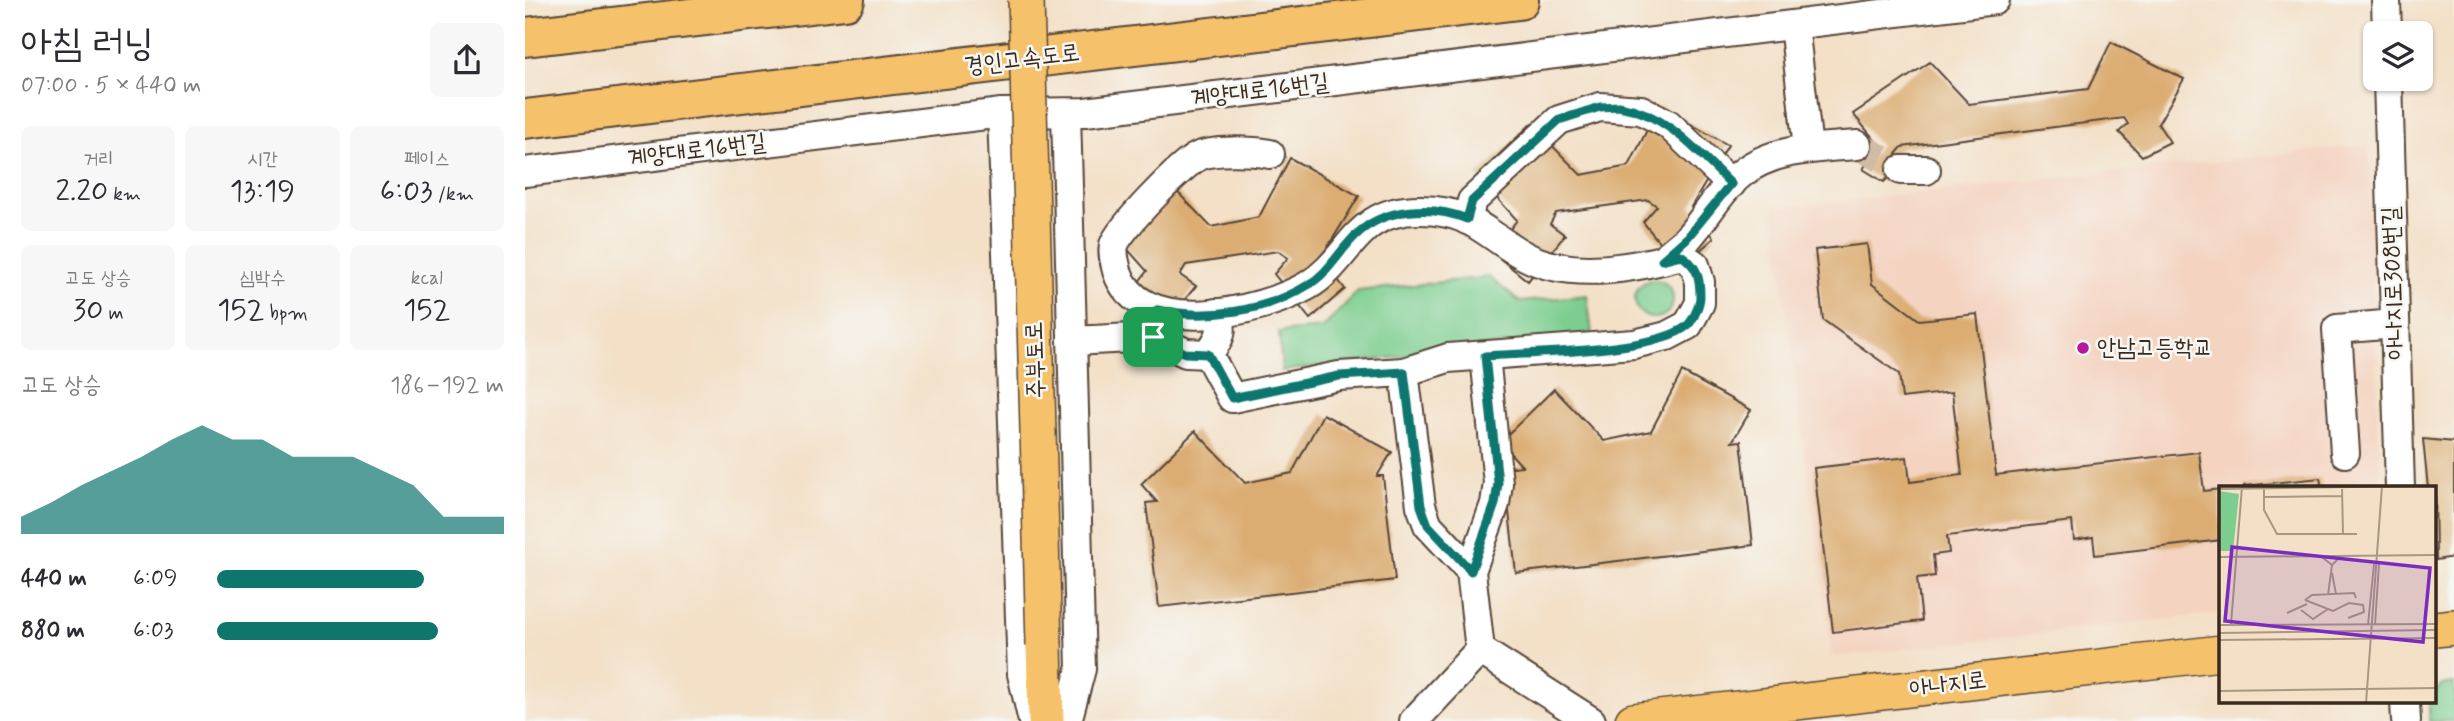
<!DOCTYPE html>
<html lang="ko">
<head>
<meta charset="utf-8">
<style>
  body { margin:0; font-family:Mynerve,"Poor Story",sans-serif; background:#f7f7f7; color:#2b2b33; height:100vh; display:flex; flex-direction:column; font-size:26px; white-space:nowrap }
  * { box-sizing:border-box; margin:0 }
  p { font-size:23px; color:#7c7c81 }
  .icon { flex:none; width:38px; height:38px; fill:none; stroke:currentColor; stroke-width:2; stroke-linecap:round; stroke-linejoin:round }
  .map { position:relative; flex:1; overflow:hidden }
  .panel { display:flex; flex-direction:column; background:#fff; width:525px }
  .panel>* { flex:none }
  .controls { position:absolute; left:1838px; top:21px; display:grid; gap:14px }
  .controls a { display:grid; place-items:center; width:70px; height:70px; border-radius:10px; background:#fff; box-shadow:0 2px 5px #0004; font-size:35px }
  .pin { position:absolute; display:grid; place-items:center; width:60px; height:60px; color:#fff; margin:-30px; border-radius:14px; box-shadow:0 4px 10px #0006 }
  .round { display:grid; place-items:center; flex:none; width:74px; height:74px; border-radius:10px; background:#f7f7f7 }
  .headline { display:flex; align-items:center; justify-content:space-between; height:119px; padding:0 21px }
  h1 { font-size:38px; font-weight:600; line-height:52px }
  .stats { display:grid; grid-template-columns:repeat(3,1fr); gap:10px; height:119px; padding:7px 21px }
  .stats div { display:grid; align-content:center; border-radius:10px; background:#f7f7f7; text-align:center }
  .stats b { font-size:30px; font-weight:600 }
  .stats small { font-size:19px; font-weight:400 }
  .stats p { font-size:19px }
  .chart { height:196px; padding:14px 21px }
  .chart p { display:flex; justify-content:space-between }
  .chart svg { width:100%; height:126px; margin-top:7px; fill:#0f766e; opacity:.7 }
  ul { padding:0 21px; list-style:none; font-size:23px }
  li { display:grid; grid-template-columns:112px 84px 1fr; align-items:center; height:52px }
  li i { height:18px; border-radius:9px; background:#0f766e }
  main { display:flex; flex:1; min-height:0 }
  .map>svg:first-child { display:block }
  .built { fill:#f4d3c0 }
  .green { fill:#7ccd8e; stroke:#5c7c56; stroke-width:2 }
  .building { fill:#dbad73 }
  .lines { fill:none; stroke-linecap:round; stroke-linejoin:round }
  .minor-tunnel { stroke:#cebca5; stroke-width:28; stroke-dasharray:28 14; stroke-linecap:butt }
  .minor-casing { stroke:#574537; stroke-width:32 }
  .major-casing { stroke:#574537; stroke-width:38 }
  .highway-casing { stroke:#574537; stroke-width:42 }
  .minor { stroke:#fff; stroke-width:28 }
  .major { stroke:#f5c16b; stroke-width:35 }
  .highway { stroke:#f5c16b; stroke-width:38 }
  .major-bridge-casing { stroke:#574537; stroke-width:38; stroke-linecap:butt }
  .major-bridge { stroke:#f5c16b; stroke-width:35 }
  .route-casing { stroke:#fff; stroke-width:14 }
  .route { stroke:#0f766e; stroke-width:9 }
  .poi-dot { fill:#b5179e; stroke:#f6f6f2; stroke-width:2.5 }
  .labels { text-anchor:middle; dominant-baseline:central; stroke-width:5; stroke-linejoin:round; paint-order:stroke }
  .street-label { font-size:24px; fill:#3b2a1e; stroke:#f6f6f2 }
  .poi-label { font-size:24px; fill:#3b2a1e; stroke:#f6f6f2; text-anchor:start }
  .inset-road { fill:none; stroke:#a99783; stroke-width:2 }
  .view { fill:#7b2cbf; fill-opacity:0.15; stroke:#7b2cbf; stroke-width:3.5 }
  .inset-edge { fill:none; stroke:#3b2a1e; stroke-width:3.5 }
</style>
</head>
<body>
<main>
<section class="panel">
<div class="headline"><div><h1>아침 러닝</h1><p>07:00 · 5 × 440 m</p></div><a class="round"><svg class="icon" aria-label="share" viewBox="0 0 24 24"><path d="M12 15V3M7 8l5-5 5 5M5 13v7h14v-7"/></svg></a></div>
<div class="stats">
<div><p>거리</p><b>2.20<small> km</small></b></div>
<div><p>시간</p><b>13:19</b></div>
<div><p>페이스</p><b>6:03<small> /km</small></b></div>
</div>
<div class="stats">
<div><p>고도 상승</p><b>30<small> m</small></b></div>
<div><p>심박수</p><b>152<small> bpm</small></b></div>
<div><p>kcal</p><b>152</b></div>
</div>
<div class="chart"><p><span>고도 상승</span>186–192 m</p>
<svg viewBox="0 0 160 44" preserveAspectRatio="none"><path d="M0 44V38L10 33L20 27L30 22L40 17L50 11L60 6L70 11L80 11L90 17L100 17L110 17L120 22L130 27L140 38L150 38L160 38V44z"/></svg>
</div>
<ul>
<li><b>440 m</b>6:09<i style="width:72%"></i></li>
<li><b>880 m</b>6:03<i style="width:77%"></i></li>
</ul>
</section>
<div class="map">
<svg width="1929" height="721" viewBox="0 0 1929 721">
  <rect width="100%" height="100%" fill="#f6f6f2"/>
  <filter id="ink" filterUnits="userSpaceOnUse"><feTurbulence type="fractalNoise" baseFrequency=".0143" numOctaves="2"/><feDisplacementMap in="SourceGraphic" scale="14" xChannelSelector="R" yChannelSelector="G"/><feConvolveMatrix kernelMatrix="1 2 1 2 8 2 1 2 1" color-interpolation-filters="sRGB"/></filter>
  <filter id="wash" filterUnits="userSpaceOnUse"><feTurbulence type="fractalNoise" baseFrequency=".00686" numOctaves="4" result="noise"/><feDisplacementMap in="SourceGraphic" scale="28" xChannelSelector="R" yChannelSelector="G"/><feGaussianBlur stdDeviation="1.57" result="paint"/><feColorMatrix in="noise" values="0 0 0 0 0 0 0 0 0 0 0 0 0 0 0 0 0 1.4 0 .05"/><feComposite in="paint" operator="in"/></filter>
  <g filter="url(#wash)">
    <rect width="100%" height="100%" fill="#f3e0c7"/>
    <path class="built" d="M1844,145L1855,488H1696V613L1307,657L1248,208Z"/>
    <g class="green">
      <path d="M964,277L995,302L1062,295L1067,334L757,371L754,332L798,328L833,291Z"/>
      <circle cx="1129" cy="299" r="19"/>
      <path d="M1929,683V721H1904V703L1910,702V694L1917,685Z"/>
    </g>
    <g id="blocks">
      <g class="building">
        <path d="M1586,42L1659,79L1633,124L1645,142L1617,156L1594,132L1603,124L1599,118L1377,147L1371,154L1378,162L1359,182L1338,169L1355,146L1328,114L1405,62L1444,104L1563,89Z"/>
        <path d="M1134,106L1203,145L1166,207L1189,238L1155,268L1118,222L1132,206L1123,200L1031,213L1025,224L1040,235L1003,281L967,252L992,220L952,176L1006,124L1056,175L1104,166Z"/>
        <path d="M765,158L834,196L796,258L820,289L785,319L749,274L763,258L753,251L661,265L655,275L671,286L633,332L598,303L622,271L583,227L636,175L686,227L734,217Z"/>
        <path d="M1342,244L1347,284L1394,320L1452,314L1471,475L1674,452L1679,491L1696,489V540L1570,555L1568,537L1549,540L1547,521L1422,536L1424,553L1408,555L1410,576L1392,578L1397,621L1308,632L1289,468L1382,457L1385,482L1437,475L1427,392L1377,398L1374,374L1298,320L1290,250Z"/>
        <path d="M1157,372L1226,410L1207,442L1216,441L1228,545L991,573L979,468L997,466L975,442L1029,389L1079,441L1126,431Z"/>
        <path d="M798,414L867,452L852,476H858L870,580L634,607L621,503L632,502L616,484L670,431L720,483L767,473Z"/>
        <path d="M1898,439L1929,442V557L1911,560L1910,488H1903Z"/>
        <path d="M1795,478L1797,488H1719V486Z"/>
      </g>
    </g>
  </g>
  <g filter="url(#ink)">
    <use href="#blocks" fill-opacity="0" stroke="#574537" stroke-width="2"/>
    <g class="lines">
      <path class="minor-tunnel" d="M1332,145L1376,170"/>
      <defs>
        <g id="minor">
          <path d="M1861,0L1862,33"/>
          <path d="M1269,25L1283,149"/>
          <path d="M1863,79L1875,488"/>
          <path d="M477,113L497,674L508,721"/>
          <path d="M541,113L556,669L542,721"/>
          <path d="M1376,170H1401"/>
          <path d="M0,172L477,113L560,112L1470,0"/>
          <path d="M942,220L947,201L1034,120L1075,107L1116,110L1143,124L1206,184"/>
          <path d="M1137,260C1145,253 1154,246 1162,239C1181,218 1194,191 1217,173C1248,148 1294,148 1332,145"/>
          <path d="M547,341L628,337L661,353L683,354C694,340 701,330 691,313"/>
          <path d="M683,354L707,398L814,376L879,372L923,358L1109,344L1142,336L1163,325L1175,303V282L1170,265L1156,255C1110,268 1045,280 1000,256C959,234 949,211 896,210C828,209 827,260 782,286C736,312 615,341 592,271C590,262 587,255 589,245C594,229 656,165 672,157C687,149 728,151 745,154"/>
          <path d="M879,372L896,506L903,525L946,571"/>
          <path d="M1820,453L1812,329L1870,324"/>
          <path d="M955,650L946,571L970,504L973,483L960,356"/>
          <path d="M1880,702L1881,721"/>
          <path d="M889,721L955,650L1066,721"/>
        </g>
        <g id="major">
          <path d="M1910,629L1929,627"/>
          <path d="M519,645L521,721"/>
          <path d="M1108,721L1696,653"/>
        </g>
        <g id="highway">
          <path d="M0,37L320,0"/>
          <path d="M0,119L994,0"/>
        </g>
      </defs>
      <use href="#minor" class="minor-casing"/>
      <use href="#major" class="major-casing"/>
      <use href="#highway" class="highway-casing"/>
      <use href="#minor" class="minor"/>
      <use href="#major" class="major"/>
      <use href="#highway" class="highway"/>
      <defs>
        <path id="major-bridge" d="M501,0L519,645"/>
      </defs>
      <use href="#major-bridge" class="major-bridge-casing"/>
      <use href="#major-bridge" class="major-bridge"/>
    </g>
  </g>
  <g class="lines" filter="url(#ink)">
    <defs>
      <path id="route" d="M1094,106C1142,114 1172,151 1206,184L1162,238L1137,260L1156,255C1172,266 1175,276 1175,296C1175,304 1169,319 1163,325C1134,352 1003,353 960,356L973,483L970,504L946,571L903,525L896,506L879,372L814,376L707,398L683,354L660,353L628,337L632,310C681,320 740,312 783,285C804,273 814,251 831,235C860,207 907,205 942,219L947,201L1034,120L1075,107Z"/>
    </defs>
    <use href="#route" class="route-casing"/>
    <use href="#route" class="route"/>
  </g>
  <circle class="poi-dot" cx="1558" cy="348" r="7"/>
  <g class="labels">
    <g class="street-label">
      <text transform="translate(497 60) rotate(-7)">경인고속도로</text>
      <text transform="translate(735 91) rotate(-7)">계양대로16번길</text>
      <text transform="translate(172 151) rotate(-7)">계양대로16번길</text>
      <text transform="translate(1869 283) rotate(-92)">아나지로308번길</text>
      <text transform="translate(511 360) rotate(-92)">주부토로</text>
      <text transform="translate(1423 685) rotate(-7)">아나지로</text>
    </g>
    <g class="poi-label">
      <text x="1572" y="348">안남고등학교</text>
    </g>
  </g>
  <g transform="translate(1694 486)">
    <rect width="217" height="217" fill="#f3e0c7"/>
    <path d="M0,5L20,8L14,65H0Z" fill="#7ccd8e"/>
    <path class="inset-road" d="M45,1V24L58,48H138M123,1L124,48M0,3L198,0M45,11L124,10M0,71L217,69M103,71L113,79L121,71M113,87L117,108M109,109L113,79M86,114L114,125L130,117L144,119L145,126L129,132M86,114L93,109L135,107L137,112M82,124L94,133L109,123M68,127L88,118M12,138L23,1M0,139L217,138M149,139L155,78M156,139L160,78M0,147L217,144M0,154L217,152M0,205L217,202M147,217L163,0"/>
    <path class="view" d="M13,61L211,82L204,156L6,135Z"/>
    <rect width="217" height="217" class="inset-edge"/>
  </g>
</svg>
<div class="controls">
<a><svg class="icon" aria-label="layers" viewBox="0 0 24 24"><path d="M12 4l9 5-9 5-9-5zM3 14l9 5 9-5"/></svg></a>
</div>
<div class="pin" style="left:628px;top:337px;background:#1e9e55"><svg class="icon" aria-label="arrive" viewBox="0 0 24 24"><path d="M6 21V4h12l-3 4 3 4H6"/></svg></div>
</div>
</main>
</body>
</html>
